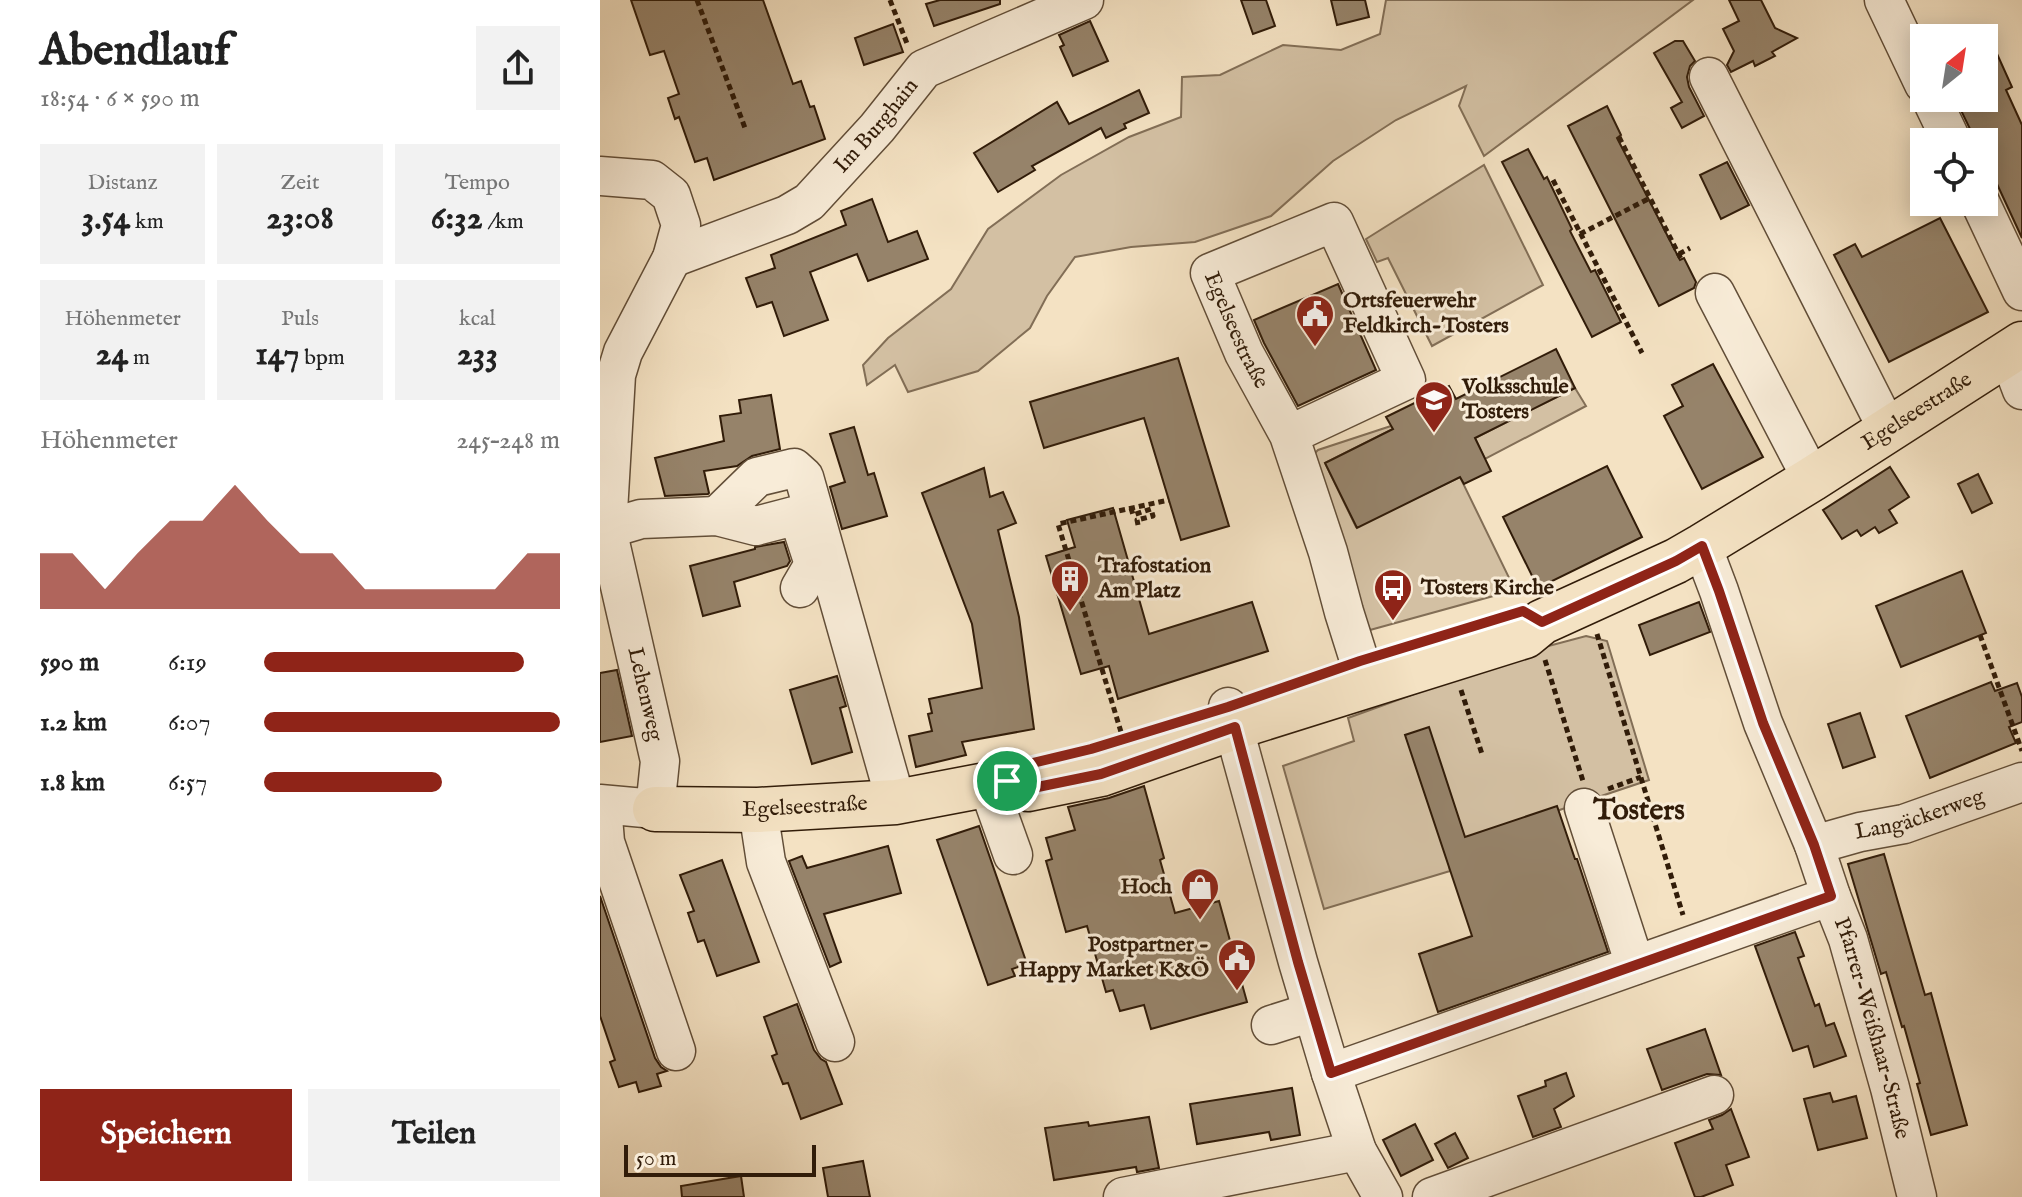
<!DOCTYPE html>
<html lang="de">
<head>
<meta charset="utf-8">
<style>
  body { margin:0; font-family:"IM FELL English",serif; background:#f2f2f2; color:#222; height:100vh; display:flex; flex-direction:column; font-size:30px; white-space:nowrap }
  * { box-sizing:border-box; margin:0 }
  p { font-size:26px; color:#767676 }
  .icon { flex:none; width:44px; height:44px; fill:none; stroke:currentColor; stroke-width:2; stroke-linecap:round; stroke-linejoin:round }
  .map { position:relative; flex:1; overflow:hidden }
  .side { display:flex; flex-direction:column; background:#fff; width:600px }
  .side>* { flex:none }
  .needle { width:52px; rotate:30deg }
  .buttons { position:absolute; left:1310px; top:24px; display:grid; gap:16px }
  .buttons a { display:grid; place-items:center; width:88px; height:88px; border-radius:0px; background:#fff; box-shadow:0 4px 20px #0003; font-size:40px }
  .scale { position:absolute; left:24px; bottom:20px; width:192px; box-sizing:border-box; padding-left:8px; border:4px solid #311c09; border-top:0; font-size:22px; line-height:28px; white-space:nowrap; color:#311c09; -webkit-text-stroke:6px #f8ecd8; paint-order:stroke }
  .pin { position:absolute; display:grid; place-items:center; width:68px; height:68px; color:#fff; margin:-34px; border:4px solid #fff; border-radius:50%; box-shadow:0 2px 8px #0007 }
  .round { display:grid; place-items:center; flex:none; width:84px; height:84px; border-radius:0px; background:#f2f2f2 }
  .overview { display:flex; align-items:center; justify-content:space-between; height:136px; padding:0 40px }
  h1 { font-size:44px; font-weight:700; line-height:60px }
  .figures { display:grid; grid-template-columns:repeat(3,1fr); gap:12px; height:136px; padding:8px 40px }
  .figures div { display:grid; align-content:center; border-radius:0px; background:#f2f2f2; text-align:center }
  .figures b { font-size:34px; font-weight:700 }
  .figures small { font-size:22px; font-weight:400 }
  .figures p { font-size:22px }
  .chart { height:224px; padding:16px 40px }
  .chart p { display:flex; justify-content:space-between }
  .chart svg { width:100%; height:144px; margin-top:8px; fill:#8f2418; opacity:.7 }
  .action { display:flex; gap:16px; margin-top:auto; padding:16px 40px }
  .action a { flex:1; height:92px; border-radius:0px; background:#8f2418; color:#fff; font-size:32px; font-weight:700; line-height:92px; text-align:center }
  .action a+a { background:#f2f2f2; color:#222 }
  ul { padding:0 40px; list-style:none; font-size:26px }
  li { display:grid; grid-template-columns:128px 96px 1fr; align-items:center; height:60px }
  li i { height:20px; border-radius:10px; background:#8f2418 }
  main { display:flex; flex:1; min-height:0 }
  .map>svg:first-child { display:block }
  .green { fill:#d3c0a3; stroke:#826e56; stroke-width:2 }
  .building { fill:#96836a; stroke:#311c09; stroke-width:2 }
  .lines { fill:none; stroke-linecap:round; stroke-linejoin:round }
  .minor-casing { stroke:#624e38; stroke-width:41 }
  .major-casing { stroke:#311c09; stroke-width:47 }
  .path { stroke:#311c09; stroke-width:5; stroke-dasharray:6 4; stroke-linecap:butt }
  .minor { stroke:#f8ecd8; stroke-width:38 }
  .major { stroke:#f4e2c3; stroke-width:44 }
  .route-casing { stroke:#fff; stroke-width:16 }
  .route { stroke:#8f2418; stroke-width:10 }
  .labels { text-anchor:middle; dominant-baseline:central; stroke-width:6; stroke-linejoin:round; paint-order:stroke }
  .street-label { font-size:22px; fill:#311c09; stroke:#f8ecd8 }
  .poi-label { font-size:22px; font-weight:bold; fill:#311c09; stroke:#f8ecd8; text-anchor:start }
  .district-label { font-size:30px; font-weight:bold; fill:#311c09; stroke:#f8ecd8 }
</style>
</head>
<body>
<main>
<section class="side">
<div class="overview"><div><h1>Abendlauf</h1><p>18:54 · 6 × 590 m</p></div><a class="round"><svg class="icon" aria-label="share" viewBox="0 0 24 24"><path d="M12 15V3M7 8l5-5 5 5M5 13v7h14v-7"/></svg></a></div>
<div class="figures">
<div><p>Distanz</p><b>3.54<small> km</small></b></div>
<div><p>Zeit</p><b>23:08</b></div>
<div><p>Tempo</p><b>6:32<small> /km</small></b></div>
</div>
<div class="figures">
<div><p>Höhenmeter</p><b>24<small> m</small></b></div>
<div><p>Puls</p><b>147<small> bpm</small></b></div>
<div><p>kcal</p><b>233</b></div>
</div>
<div class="chart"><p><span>Höhenmeter</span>245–248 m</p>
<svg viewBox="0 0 160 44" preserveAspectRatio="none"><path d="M0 44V27L10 27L20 38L30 27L40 17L50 17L60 6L70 17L80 27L90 27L100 38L110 38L120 38L130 38L140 38L150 27L160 27V44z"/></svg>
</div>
<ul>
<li><b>590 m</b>6:19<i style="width:88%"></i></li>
<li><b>1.2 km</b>6:07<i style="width:100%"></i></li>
<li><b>1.8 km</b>6:57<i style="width:60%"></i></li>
</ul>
<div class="action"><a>Speichern</a><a>Teilen</a></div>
</section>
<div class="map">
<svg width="1422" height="1197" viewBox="0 0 1422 1197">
  <rect width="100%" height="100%" fill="#f4e2c3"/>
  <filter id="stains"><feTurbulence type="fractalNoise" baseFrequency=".0025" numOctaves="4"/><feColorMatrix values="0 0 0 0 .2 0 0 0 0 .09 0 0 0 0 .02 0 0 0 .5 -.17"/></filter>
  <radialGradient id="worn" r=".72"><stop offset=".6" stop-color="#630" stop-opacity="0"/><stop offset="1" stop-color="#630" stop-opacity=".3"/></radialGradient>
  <g class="green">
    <path d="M786,0H1093L884,156L859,106L866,86L796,120L733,161L671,216L595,242L531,247L475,257L447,296L430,328L378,371L308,392L295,365L267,385L263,365L288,338L351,289L388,229L461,175L529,137L581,117L582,77L620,75L683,45L741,50L780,34Z"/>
    <path d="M884,165L943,285L832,346L788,258L777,262L766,239Z"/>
    <path d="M975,388L986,406L885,459L875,438Z"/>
    <path d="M791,426L793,429L725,463L756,527L860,477L915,590L770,630L706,468L710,458L718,450Z"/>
    <path d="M986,636L1007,641L1049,780L846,848L850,871L724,909L683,766L754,741L748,718L941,648Z"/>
  </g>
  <g class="building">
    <path d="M31,0H163L193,84L201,81L210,107L214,106L225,139L114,180L107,158L95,162L79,117L75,119L68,98L79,94L64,51L50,55Z"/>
    <path d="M340,0H400V4L334,26L326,4Z"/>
    <path d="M641,0H666L675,26L653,34Z"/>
    <path d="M731,0H765L769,17L737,25Z"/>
    <path d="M1129,0H1161L1175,28L1197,38L1172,52L1175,56L1155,66L1153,61L1131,72L1127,65L1134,51L1123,29L1139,21Z"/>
    <path d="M490,21L508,61L473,76L460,47L464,45L459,35Z"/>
    <path d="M293,24L303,52L264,65L255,38Z"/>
    <path d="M1384,25L1412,87L1406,90L1422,125V238L1384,156V142H1374L1372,133L1355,98H1384Z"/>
    <path d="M1075,41H1083L1095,61L1090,66L1087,77L1089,87L1104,116L1082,128L1071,108L1082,102L1054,53Z"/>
    <path d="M539,90L549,113L524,124L526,128L506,138L501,128L432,166L435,170L398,192L374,153L457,102L469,124Z"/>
    <path d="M1007,106L1021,135L1017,138L1080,260L1084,258L1096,282L1094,288L1059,306L968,126Z"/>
    <path d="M928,149L944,179L947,177L972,229L970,231L991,272L995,270L1021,322L992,337L902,162Z"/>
    <path d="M1127,162L1149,205L1121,219L1100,175Z"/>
    <path d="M272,199L288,242L317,231L328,259L268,281L257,254L210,272L228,320L184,336L172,302L157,307L146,278L175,268L171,255L246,225L241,211Z"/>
    <path d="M1340,218L1388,312L1289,362L1234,255L1255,244L1262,257Z"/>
    <path d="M738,284L776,370L698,406L664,343L654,320Z"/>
    <path d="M956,349L975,388L875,438L891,471L864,484L860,477L757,528L725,463L793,429L786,417L849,386L856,399Z"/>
    <path d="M578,358L629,526L581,540L544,418L444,448L430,402Z"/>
    <path d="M1113,364L1163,457L1102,489L1064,416L1083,406L1072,385Z"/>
    <path d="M171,395L180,449L152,456L137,466L104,471L109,493L108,494L65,496L55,458L124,441L120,416L141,413L139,400Z"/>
    <path d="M254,427L268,475L274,473L287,516L242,529L230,487L245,482L230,434Z"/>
    <path d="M1007,466L1042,537L938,588L903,517Z"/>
    <path d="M1290,467L1309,497L1289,510L1297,523L1279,533L1275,527L1261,536L1257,530L1242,539L1223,510Z"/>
    <path d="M384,468L390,497L403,492L416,523L398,530L419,617L434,729L362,742L366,755L316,767L309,736L332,731L328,714L332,713L329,699L382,688L372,624L322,493Z"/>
    <path d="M1378,474L1392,503L1372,513L1358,484Z"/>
    <path d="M513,508L549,634L652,602L668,651L518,699L509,666L481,674L446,556L475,547L467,520Z"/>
    <path d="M184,542L190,561L187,566L134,582L140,606L103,616L90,566L155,549V547Z"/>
    <path d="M1362,571L1386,633L1301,667L1276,606Z"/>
    <path d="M1099,602L1110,632L1050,655L1039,625Z"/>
    <path d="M17,670L32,736L0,742V673Z"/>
    <path d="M237,676L246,706L240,708L252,752L212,764L190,690Z"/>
    <path d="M1391,682L1395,691L1417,683L1422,697V722L1409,727L1416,743L1330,778L1306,716Z"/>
    <path d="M1260,713L1275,757L1243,768L1228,724Z"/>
    <path d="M829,727L865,837L957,806L975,859H977L1008,952L838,1012L819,954L872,936L805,735Z"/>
    <path d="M544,786L564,858L560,860L575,913L619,901L647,1002L551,1029L544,1005L520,1011L513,990L506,992L487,926L466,932L446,861L452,859L446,838L475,830L468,807L509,798Z"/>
    <path d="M379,826L427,964L412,969L415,976L388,985L337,840Z"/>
    <path d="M288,846L301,893L224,914L241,962L230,967L189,861L202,856L207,868Z"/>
    <path d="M1284,854L1325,995L1331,993L1367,1125L1331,1135L1317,1084L1320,1083L1304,1026L1302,1027L1286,972L1281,974L1248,864Z"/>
    <path d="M122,860L159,962L117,976L104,940L98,942L88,913L94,911L80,875Z"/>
    <path d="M0,896L55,1058L61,1067L67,1071L57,1074L61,1086L39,1092L36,1082L19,1087L10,1062L15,1060L0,1016Z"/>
    <path d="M1195,932L1204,956L1198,958L1215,1006L1219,1004L1226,1026L1234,1023L1246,1056L1214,1067L1208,1046L1193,1051L1155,946Z"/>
    <path d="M197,1004L214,1050L221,1059L226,1062L242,1104L201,1119L188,1083L183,1084L172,1056L177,1054L164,1017Z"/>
    <path d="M1105,1029L1121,1075L1107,1074L1062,1090L1047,1049Z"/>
    <path d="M966,1073L974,1096L954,1109L961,1127L933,1137L918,1096L946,1086L945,1081Z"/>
    <path d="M692,1088L700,1135L671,1140L669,1132L597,1144L590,1104Z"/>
    <path d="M1230,1093L1233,1102L1256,1096L1267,1138L1218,1150L1204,1099Z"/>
    <path d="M1131,1109L1149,1157L1126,1165L1133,1185L1101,1197H1095L1075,1143L1113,1129L1109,1120L1122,1115Z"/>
    <path d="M549,1117L559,1168L537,1172L536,1167L454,1180L445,1128L488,1122L489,1126Z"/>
    <path d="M815,1124L833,1160L801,1176L783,1140Z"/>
    <path d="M855,1133L868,1158L848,1168L835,1144Z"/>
    <path d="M263,1161L270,1197H228L223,1168Z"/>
    <path d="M141,1176L144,1197H82L81,1186Z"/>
  </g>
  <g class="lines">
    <defs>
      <g id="minor">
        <path d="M1284,0L1324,84"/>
        <path d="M1109,77L1288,430"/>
        <path d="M1331,98L1352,142"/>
        <path id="s1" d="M0,176L52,180L71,195L81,225L72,258L23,352L16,375L7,529L60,761L55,809L0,804"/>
        <path d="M1380,202L1422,291"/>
        <path id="s2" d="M72,258L187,215L209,202L277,128L324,69L484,0"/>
        <path d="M1115,293L1212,479"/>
        <path d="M1408,353L1422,390"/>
        <path id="s3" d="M689,435L806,380L734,222L610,273L644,353L689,435L728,552L744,612L767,685"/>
        <path d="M117,516L157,477L194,468L204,477L296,802"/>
        <path d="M7,529L41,519L117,516L156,526L198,515L214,564L200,588"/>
        <path id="s4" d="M1102,546L1119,591L1163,723L1214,845L1231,896L1248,939L1290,1088L1317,1197"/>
        <path d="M628,707L698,962L731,1073L757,1151L783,1197"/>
        <path d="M388,785L413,855"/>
        <path d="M2,805L5,842L76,1051"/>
        <path d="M984,808L1035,965"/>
        <path d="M158,810L166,862L235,1042"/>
        <path id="s5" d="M1214,845L1260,832L1304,824L1422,782"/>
        <path d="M671,1025L712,1012"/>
        <path d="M731,1073L1231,896"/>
        <path d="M523,1197L757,1151"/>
        <path d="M832,1197L1114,1095"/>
      </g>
      <g id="major">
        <path id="s6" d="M55,809L158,810L296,802L407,781L428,789L501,774L635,727L925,636L942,622L1076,561L1102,546L1212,479L1422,344"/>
      </g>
    </defs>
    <use href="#minor" class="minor-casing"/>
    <use href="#major" class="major-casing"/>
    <g class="path">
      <path d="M97,0L145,128"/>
      <path d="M290,0L308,46"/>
      <path d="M1019,137L1081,259"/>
      <path d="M953,180L1042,353"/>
      <path d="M980,234L1050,198"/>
      <path d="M1079,254L1090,248"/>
      <path d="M531,508L533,515L551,509L553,516L537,520L538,525"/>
      <path d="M997,634L1083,915"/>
      <path d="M1380,635L1422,751"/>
      <path d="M945,660L983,781"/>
      <path d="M861,690L882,754"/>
      <path d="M521,732L458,524L569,500"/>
      <path d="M1008,789L1041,777"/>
    </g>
    <use href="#minor" class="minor"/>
    <use href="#major" class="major"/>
  </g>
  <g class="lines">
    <defs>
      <path id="route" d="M1102,546L1119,591L1163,723L1214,845L1231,896L731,1073L698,962L635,727L501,774L428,789L407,781L420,766L491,749L628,707L760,661L923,611L942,622L1076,561Z"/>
    </defs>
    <use href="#route" class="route-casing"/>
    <use href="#route" class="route"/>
  </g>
  <defs>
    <symbol id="civic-pin" viewBox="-11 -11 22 30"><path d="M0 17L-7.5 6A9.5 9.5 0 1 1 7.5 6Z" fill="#8f2418" stroke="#f8ecd8"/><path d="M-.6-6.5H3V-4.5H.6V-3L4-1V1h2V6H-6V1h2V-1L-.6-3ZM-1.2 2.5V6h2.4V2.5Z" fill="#fff"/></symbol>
    <symbol id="school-pin" viewBox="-11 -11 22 30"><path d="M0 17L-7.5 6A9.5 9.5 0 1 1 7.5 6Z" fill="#8f2418" stroke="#f8ecd8"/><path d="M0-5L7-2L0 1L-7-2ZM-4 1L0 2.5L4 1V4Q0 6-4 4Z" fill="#fff"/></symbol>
    <symbol id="building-pin" viewBox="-11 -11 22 30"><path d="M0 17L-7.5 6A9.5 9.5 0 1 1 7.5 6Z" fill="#8f2418" stroke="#f8ecd8"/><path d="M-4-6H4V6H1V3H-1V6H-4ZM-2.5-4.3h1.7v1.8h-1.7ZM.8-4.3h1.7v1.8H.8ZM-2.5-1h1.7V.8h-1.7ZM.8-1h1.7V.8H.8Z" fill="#fff"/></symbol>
    <symbol id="bus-pin" viewBox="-11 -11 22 30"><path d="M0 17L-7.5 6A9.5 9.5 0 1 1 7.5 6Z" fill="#8f2418" stroke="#f8ecd8"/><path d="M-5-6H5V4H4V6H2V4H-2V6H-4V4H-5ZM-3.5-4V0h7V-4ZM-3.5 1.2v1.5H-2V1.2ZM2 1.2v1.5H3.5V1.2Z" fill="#fff"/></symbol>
    <symbol id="shop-pin" viewBox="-11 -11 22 30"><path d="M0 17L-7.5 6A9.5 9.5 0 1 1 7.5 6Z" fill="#8f2418" stroke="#f8ecd8"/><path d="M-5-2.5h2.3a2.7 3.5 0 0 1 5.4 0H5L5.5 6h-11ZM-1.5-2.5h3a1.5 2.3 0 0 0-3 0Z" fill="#fff"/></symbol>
  </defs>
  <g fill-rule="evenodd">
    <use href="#civic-pin" x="693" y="292" width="44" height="60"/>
    <use href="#school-pin" x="812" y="378" width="44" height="60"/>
    <use href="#building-pin" x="448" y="557" width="44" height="60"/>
    <use href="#bus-pin" x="771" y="566" width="44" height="60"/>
    <use href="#shop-pin" x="578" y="865" width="44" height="60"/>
    <use href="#civic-pin" x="615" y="936" width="44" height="60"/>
  </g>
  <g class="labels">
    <g class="street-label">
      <text stroke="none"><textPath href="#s2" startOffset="250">Im Burghain</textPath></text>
      <text stroke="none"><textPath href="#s3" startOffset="500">Egelseestraße</textPath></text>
      <text stroke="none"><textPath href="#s6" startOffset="1350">Egelseestraße</textPath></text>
      <text stroke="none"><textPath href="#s1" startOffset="596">Lehenweg</textPath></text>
      <text stroke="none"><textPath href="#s6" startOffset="150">Egelseestraße</textPath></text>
      <text stroke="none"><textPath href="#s5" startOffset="110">Langäckerweg</textPath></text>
      <text stroke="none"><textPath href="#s4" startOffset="512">Pfarrer-Weißhaar-Straße</textPath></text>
    </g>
    <g class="poi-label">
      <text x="743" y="301">Ortsfeuerwehr<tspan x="743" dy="25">Feldkirch-Tosters</tspan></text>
      <text x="862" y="387">Volksschule<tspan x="862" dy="25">Tosters</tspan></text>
      <text x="498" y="566">Trafostation<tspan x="498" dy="25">Am Platz</tspan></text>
      <text x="821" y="588">Tosters Kirche</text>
      <text x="572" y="887" text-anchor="end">Hoch</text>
      <text x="609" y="945" text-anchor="end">Postpartner -<tspan x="609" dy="25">Happy Market K&amp;Ö</tspan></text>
    </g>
    <g class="district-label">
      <text x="1039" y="811">Tosters</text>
    </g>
  </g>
  <rect width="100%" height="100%" filter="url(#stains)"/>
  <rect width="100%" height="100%" fill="url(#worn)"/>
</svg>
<div class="buttons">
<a><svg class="needle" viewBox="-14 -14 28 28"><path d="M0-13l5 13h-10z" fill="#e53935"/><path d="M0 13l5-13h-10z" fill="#767676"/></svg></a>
<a><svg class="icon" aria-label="locate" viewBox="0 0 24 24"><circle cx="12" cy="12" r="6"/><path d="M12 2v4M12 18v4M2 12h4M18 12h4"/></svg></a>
</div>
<div class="scale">50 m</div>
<div class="pin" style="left:407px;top:781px;background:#1e9e55"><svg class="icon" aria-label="arrive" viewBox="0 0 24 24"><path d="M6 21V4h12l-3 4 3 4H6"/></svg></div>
</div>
</main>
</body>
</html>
